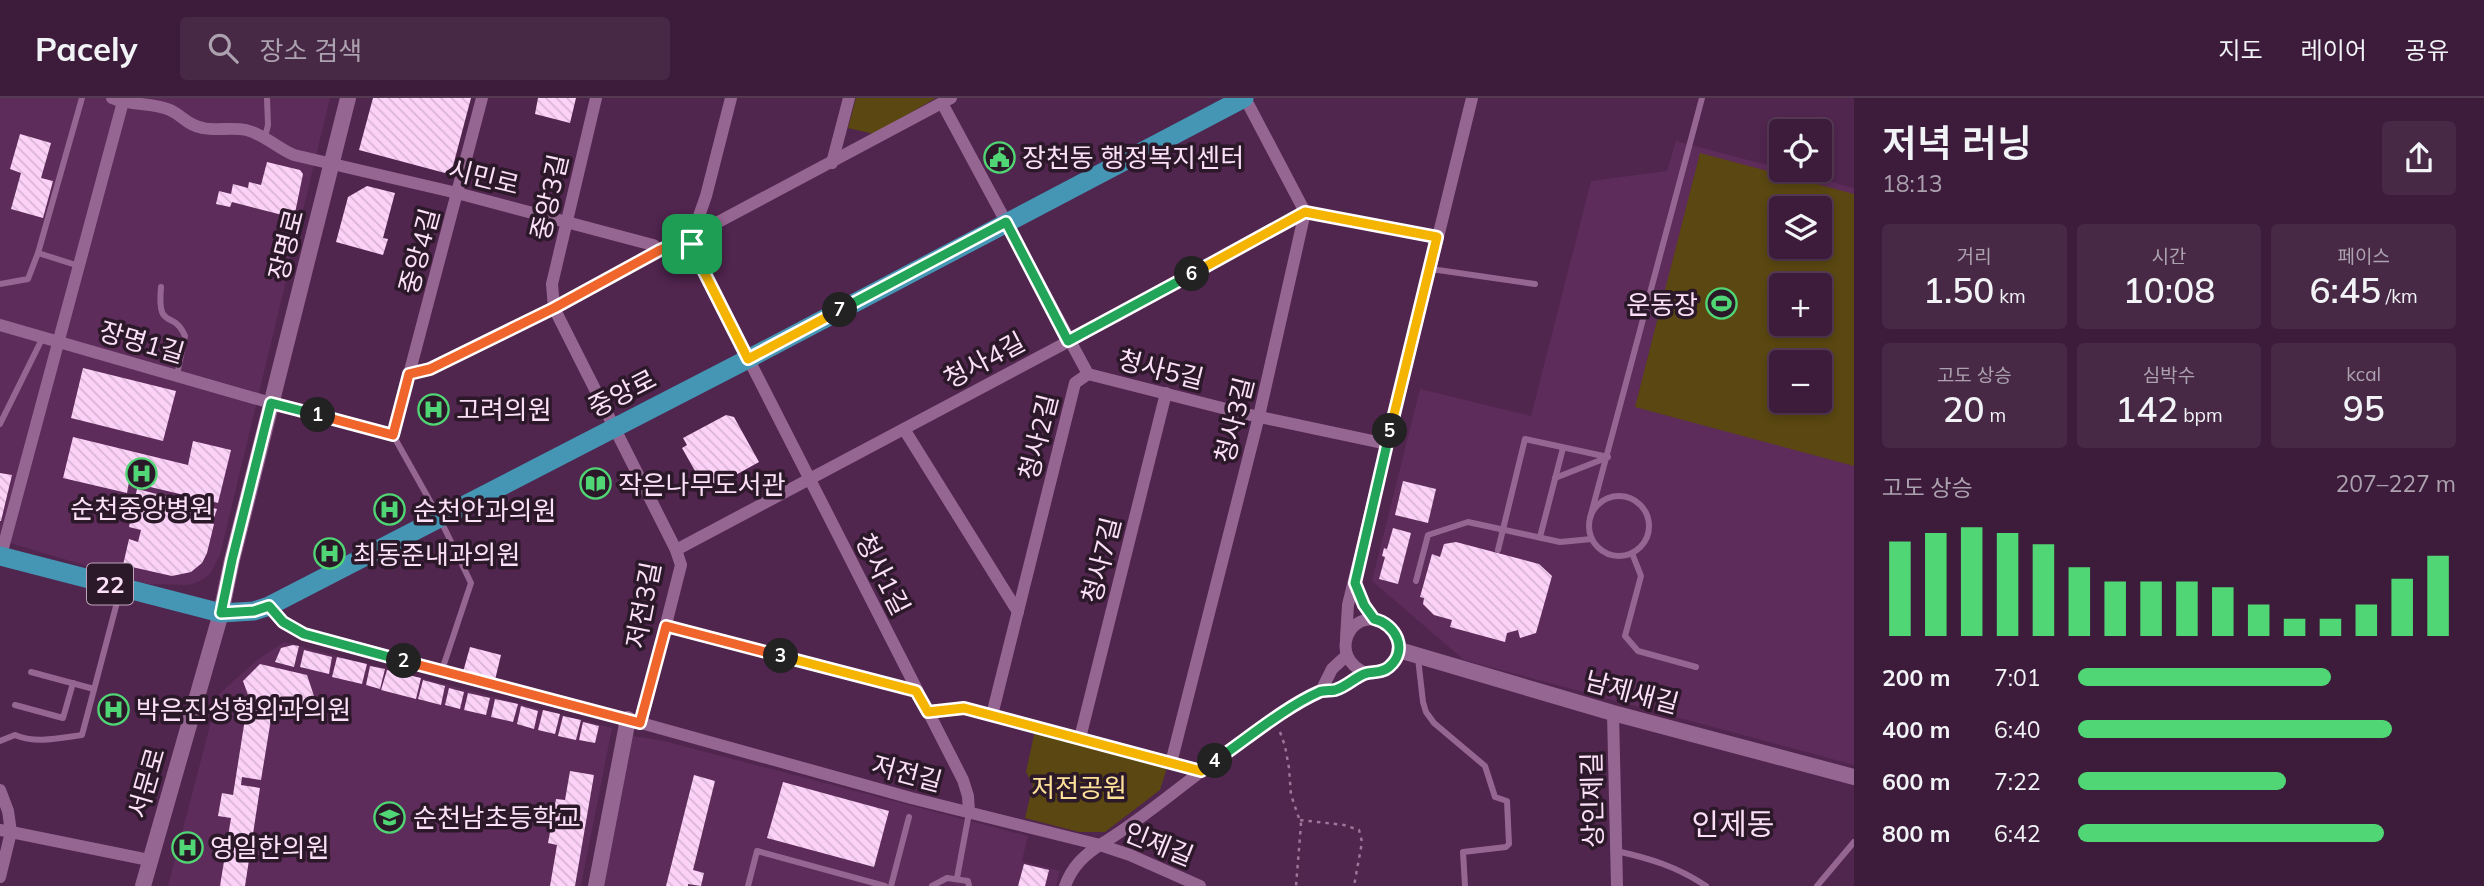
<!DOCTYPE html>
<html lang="ko">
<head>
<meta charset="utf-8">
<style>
  body { margin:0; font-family:Mulish,"Noto Sans KR",sans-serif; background:#472945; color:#f1f3f6; height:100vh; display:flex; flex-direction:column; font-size:26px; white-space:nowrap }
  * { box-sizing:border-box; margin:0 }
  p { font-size:23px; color:#aca1af }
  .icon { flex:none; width:38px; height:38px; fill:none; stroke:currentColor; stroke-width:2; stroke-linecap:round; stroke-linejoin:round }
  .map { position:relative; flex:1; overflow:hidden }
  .drawer { display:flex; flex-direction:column; background:#3c1c3a; width:630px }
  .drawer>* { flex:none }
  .fabs { position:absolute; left:1769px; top:21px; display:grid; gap:14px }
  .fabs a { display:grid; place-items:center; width:63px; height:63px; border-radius:7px; background:#3c1c3a; box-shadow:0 4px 10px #0003,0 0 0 2px #553a54; font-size:35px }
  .pin { position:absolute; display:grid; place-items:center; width:60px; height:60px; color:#fff; margin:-30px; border-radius:14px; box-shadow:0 4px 10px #0006 }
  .km { position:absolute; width:35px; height:35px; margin:-18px; border-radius:50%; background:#222; color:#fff; font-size:19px; line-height:35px; text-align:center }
  .round { display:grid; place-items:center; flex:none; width:74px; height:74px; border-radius:7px; background:#472945 }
  .head { display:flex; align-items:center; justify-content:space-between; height:119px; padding:0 28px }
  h1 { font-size:38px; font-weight:600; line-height:52px }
  .stats { display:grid; grid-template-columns:repeat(3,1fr); gap:10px; height:119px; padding:7px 28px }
  .stats div { display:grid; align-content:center; border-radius:7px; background:#472945; text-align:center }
  .stats b { font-size:35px; font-weight:600 }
  .stats small { font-size:19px; font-weight:400 }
  .stats p { font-size:19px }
  .chart { height:196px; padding:14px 28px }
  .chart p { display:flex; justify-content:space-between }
  .chart svg { width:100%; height:126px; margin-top:7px; stroke:#50d674; stroke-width:6 }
  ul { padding:0 28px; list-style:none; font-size:23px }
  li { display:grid; grid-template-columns:112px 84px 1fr; align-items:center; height:52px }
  li i { height:18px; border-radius:9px; background:#50d674 }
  header { display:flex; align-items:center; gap:42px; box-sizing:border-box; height:98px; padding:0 35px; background:#3c1c3a; border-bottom:2px solid #553a54 }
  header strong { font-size:33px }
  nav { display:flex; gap:38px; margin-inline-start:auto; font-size:24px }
  .search { width:490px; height:63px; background:#472945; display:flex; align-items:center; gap:18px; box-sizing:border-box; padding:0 24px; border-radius:7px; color:#aca1af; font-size:26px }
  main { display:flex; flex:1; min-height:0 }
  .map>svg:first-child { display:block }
  .built { fill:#5d2c5a; fill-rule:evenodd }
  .green { fill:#5a4711; fill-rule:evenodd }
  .building { fill:url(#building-back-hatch) }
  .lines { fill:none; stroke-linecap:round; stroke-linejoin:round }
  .path { stroke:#9b7798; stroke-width:2.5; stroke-dasharray:3.5 5; stroke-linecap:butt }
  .service { stroke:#966692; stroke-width:6 }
  .minor { stroke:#966692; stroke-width:12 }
  .tertiary { stroke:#966692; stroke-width:16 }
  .primary { stroke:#4496b4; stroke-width:19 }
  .split-1-casing { stroke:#fff; stroke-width:14 }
  .split-2-casing { stroke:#fff; stroke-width:14 }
  .split-3-casing { stroke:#fff; stroke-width:14 }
  .split-4-casing { stroke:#fff; stroke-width:14 }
  .split-5-casing { stroke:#fff; stroke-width:14 }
  .split-6-casing { stroke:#fff; stroke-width:14 }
  .split-7-casing { stroke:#fff; stroke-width:14 }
  .split-8-casing { stroke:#fff; stroke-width:14 }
  .split-1 { stroke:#f0652b; stroke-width:9 }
  .split-2 { stroke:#22a559; stroke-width:9 }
  .split-3 { stroke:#f0652b; stroke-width:9 }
  .split-4 { stroke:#f5b400; stroke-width:9 }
  .split-5 { stroke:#22a559; stroke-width:9 }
  .split-6 { stroke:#f5b400; stroke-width:9 }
  .split-7 { stroke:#22a559; stroke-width:9 }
  .split-8 { stroke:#f5b400; stroke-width:9 }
  .labels { text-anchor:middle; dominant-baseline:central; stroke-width:7; stroke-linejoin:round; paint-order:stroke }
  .shield { fill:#2b1829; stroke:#bda4ba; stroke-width:2 }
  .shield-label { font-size:24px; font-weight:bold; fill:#fbe0f8 }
  .poi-label { font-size:26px; fill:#fbe0f8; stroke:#2b1829; text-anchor:start }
  .street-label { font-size:26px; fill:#fbe0f8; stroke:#2b1829 }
  .park-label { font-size:26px; fill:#fde199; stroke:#2b1829 }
  .quarter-label { font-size:30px; fill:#fbe0f8; stroke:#2b1829 }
</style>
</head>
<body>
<header>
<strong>Pacely</strong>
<div class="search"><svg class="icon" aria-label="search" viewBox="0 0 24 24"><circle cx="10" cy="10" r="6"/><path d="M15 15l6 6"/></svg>장소 검색</div>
<nav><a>지도</a><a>레이어</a><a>공유</a></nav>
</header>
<main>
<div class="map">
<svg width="1854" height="788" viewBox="0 0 1854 788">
  <defs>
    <pattern id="building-back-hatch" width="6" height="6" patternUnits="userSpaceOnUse" patternTransform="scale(1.75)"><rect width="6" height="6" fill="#fcd2f8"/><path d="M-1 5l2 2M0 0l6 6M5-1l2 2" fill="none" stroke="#d9b5d5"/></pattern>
  </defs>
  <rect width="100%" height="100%" fill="#50254e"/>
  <g class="built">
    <path d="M0,0H330L220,457L210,476L200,483L189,487L147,486L0,442Z"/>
    <path d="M1676,43L1854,90V667L1464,562L1372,483L1420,291L1531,318L1591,83L1667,73ZM1782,110H1820V149H1782ZM1782,187H1820V226H1782ZM1782,264H1820V303H1782Z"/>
    <path d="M284,544L612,630L581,788H168L218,597L257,562Z"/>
    <path d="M632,638L660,642L1028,738L1022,763L1060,773L1056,788H603Z"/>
  </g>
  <g class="green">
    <path d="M856,0H936L874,36L848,30Z"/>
    <path d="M1700,55L1854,96V368L1635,309ZM1820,110V149H1782V110ZM1782,187H1820V226H1782ZM1782,264H1820V303H1782Z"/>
    <path d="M1035,632L1165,668L1166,673L1160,692L1105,734H1079L1025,720L1033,687L1026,674Z"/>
  </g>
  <g class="building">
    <path d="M373,0H471L453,68L445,75L359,52Z"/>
    <path d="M538,0H576L570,25L535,16Z"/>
    <path d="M20,36L51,45L41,80L53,83L43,120L11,111L21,75L10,71Z"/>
    <path d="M267,64L300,72L303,76L294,120L232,104L230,109L216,106L219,93L231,96L233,86L248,90L249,84L261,87Z"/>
    <path d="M367,88L395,95L383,140L388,141L383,157L336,144L348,99Z"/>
    <path d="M83,270L176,293L163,343L71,320Z"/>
    <path d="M726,317L734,319L759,364L714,389L706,375L699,380L682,350L687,347L683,340Z"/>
    <path d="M73,339L188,367L193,343L231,352L218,405L129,384L127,395L63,380Z"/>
    <path d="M0,375L12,377L1,423H0Z"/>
    <path d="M1403,383L1436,391L1428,425L1395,417Z"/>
    <path d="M137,391L177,401L174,417L214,426L207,455L202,465L191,474L172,478L123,467L129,441L138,444L141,432L129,429Z"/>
    <path d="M178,402L217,411L214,420L176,411Z"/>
    <path d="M1393,430L1411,435L1398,486L1379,481L1385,459L1382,458L1384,450L1387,451Z"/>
    <path d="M1456,444L1539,466L1552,478L1536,535L1520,540L1518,532L1507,535L1505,544L1450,529L1452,522L1434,517L1423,506L1424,500L1420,499L1432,456L1440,459L1444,446Z"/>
    <path d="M293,547L299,548L294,569L275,564L281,550Z"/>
    <path d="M470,549L501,557L495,582L463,574Z"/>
    <path d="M304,552L332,559L329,576L300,569Z"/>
    <path d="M337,559L367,566L362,586L332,579Z"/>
    <path d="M260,566L307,577L315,601L299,618L252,608L243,583Z"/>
    <path d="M370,568L385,571L380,591L366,587Z"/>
    <path d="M387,572L421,580L416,601L381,592Z"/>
    <path d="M423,582L445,588L441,607L418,601Z"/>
    <path d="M449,590L464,594L460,611L445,607Z"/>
    <path d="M468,595L490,600L486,617L464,612Z"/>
    <path d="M495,601L518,606L513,624L491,619Z"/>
    <path d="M247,608L254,609V612L272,615L261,682L242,679L241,687L260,690L245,788H220L231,720L218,718L222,695L233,697Z"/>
    <path d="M521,608L538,613L534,631L517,626Z"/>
    <path d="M543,612L560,616L555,636L538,632Z"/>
    <path d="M563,618L581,622L576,642L558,638Z"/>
    <path d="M583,624L599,628L595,645L579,642Z"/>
    <path d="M570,673L594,677L575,788H550L557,747L548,745L556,701L565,702Z"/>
    <path d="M694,677L715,683L693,772L704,775L701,788L688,786V788H666Z"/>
    <path d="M783,684L889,713L874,769L767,740Z"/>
    <path d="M1024,766L1049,772L1045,788H1018Z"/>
  </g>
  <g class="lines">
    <g class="path">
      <path d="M1280,634L1285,648L1289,670L1291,697L1301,726L1296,788"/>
      <path d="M1300,722L1344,727L1359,732L1362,744L1354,788"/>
    </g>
    <g class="service">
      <path d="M265,39L268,27L267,0"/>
      <path d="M79,168L38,155L82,0"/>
      <path d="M1431,171L1535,186"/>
      <path d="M0,186L28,181L38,155"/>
      <path d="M161,189C157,235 173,210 185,238L177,277"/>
      <path d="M0,326L43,239"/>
      <path d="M393,337L439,419L471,485L442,572"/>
      <path d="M1555,380L1606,360"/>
      <circle cx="1619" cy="428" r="30"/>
      <path d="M1590,420L1702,0"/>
      <path d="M1540,439L1563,350"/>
      <path d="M1498,452L1525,341L1608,359"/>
      <path d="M1632,455L1641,478L1625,538L1638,553L1696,569"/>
      <path d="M1416,483L1428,437L1468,424L1560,444L1592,441"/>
      <path d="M1418,560L1423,604L1426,614L1434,625L1485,668L1495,699L1507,703L1509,746L1506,749L1463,754L1465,788"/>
      <path d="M31,574L94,591"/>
      <path d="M15,607L63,620L73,585"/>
      <path d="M0,643L15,637C36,646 60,640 82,637L120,493"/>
      <path d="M1616,753C1649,760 1678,769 1706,788"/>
      <path d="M957,780L969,715"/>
      <path d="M748,788L757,753L885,788"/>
      <path d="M891,788L909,719"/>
      <path d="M932,788L947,780L968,783L969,788"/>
      <path d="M1817,788L1854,744"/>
    </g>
    <g class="minor">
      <path d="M112,0C130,8 152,4 170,12C183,18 187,27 203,30C217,33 232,29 246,32C264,36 277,50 294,57L457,95L653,147L660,152L692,138L951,0"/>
      <path d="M596,0L552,186L554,210L676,452L681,467L641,625"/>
      <path d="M731,0L706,98L692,138L694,154L963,682L968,698L969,715"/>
      <path d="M942,5L1088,276"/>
      <path d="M832,65L849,0"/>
      <path d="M0,227L271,305L393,337L482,0"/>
      <path d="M409,276L430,270L554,210L660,152"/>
      <path d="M1088,276L1246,316L1387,346"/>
      <path d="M904,331L1018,514"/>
      <path d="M676,452L1122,215L1305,114L1437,139"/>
      <path d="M0,461L124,0"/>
      <path d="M1355,486L1364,507L1374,521"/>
      <path d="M269,508L283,525L304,536L641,625L911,700L1100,747C1135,726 1166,700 1199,675C1236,646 1276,617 1318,595C1323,592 1327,593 1333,592C1345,590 1354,578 1366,575C1375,573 1383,576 1391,568C1404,555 1400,531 1383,524C1350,509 1327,559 1366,575"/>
      <path d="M666,528L916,593"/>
      <path d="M1346,540L1348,507L1472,0"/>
      <path d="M1321,593L1332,571L1346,558"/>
      <path d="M928,614L964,610L1201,673"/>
      <path d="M1613,615L1617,788"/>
      <path d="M992,617L1075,285L1088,276"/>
      <path d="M1080,640L1166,295"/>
      <path d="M1171,665L1259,318L1305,114L1245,0"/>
      <path d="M0,692L8,713L11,734L0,732"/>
      <path d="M0,779L11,734L149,762"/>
      <path d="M1065,788C1072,769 1083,758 1100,747L1130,757L1200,788"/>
    </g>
    <g class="tertiary">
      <path d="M1399,552L1613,615L1854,679"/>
      <path d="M143,788L221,515L232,462L348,0"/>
      <path d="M596,788L628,621"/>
    </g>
    <path class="primary" d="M0,458L221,515L254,513L269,508L748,261L1244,0"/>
  </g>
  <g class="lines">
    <defs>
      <path id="split-1" d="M318,317L393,337L409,276L430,271L554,210L660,152L692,138V146"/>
      <path id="split-2" d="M318,317L271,305L232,462L221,515L254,513L269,508L283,524L304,536L404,563"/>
      <path id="split-3" d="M404,563L640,625L666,528L781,558"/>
      <path id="split-4" d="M781,558L916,593L928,614L964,610L1201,673L1215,663"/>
      <path id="split-5" d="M1215,663C1247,641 1285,609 1319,594C1324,592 1330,593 1335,592C1346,589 1354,580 1364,576C1372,573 1381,576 1389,569C1409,552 1396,526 1374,521L1364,507L1355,485L1390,333"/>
      <path id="split-6" d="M1192,176L1305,114L1437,139L1390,333"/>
      <path id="split-7" d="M840,212L1006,124L1068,243L1192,176"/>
      <path id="split-8" d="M692,146L694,154L748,261L840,212"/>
    </defs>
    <use href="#split-1" class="split-1-casing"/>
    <use href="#split-2" class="split-2-casing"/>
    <use href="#split-3" class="split-3-casing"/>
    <use href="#split-4" class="split-4-casing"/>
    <use href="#split-5" class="split-5-casing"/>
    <use href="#split-6" class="split-6-casing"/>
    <use href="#split-7" class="split-7-casing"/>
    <use href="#split-8" class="split-8-casing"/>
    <use href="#split-1" class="split-1"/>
    <use href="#split-2" class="split-2"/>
    <use href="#split-3" class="split-3"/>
    <use href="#split-4" class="split-4"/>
    <use href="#split-5" class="split-5"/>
    <use href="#split-6" class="split-6"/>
    <use href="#split-7" class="split-7"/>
    <use href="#split-8" class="split-8"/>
  </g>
  <defs>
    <symbol id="civic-ring" viewBox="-11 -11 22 22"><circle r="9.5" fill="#2b1829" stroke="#50d674" stroke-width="1.5"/><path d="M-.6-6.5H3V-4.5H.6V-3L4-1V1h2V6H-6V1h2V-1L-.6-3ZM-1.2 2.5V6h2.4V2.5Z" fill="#50d674"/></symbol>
    <symbol id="stadium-ring" viewBox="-11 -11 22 22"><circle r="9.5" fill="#2b1829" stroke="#50d674" stroke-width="1.5"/><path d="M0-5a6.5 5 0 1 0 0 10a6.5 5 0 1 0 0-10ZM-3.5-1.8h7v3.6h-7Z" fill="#50d674"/></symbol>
    <symbol id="hospital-ring" viewBox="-11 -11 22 22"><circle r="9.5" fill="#2b1829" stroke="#50d674" stroke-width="1.5"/><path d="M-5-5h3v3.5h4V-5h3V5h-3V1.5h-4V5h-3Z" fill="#50d674"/></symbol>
    <symbol id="library-ring" viewBox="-11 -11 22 22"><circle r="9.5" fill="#2b1829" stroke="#50d674" stroke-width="1.5"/><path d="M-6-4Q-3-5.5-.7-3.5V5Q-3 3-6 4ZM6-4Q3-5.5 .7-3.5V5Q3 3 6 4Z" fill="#50d674"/></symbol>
    <symbol id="school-ring" viewBox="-11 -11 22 22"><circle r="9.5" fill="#2b1829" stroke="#50d674" stroke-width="1.5"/><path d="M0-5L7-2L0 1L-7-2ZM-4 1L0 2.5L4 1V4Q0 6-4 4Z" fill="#50d674"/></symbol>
  </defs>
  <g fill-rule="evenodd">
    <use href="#civic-ring" x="982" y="42" width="35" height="35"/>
    <use href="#stadium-ring" x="1704" y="188" width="35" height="35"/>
    <use href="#hospital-ring" x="416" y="294" width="35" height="35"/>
    <use href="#hospital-ring" x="124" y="358" width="35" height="35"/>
    <use href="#library-ring" x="578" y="368" width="35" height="35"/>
    <use href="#hospital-ring" x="372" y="394" width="35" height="35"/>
    <use href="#hospital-ring" x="312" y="438" width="35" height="35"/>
    <use href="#hospital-ring" x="96" y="594" width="35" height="35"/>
    <use href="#school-ring" x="372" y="702" width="35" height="35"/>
    <use href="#hospital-ring" x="170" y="732" width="35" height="35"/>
  </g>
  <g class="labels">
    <rect class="shield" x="87" y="465.5" width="46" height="41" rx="5"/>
    <g class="shield-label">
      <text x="110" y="486">22</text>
    </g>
    <g class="poi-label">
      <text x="1022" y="59">장천동 행정복지센터</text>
      <text x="1698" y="206" text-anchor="end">운동장</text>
      <text x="456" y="311">고려의원</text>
      <text x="618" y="386">작은나무도서관</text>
      <text x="142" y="410" text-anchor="middle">순천중앙병원</text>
      <text x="413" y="412">순천안과의원</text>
      <text x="353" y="456">최동준내과의원</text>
      <text x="136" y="611">박은진성형외과의원</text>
      <text x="413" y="719">순천남초등학교</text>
      <text x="210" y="749">영일한의원</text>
    </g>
    <g class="street-label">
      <text transform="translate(484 79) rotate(14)">시민로</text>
      <text transform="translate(549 99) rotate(-77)">중앙3길</text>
      <text transform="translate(286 147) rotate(-76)">장명로</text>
      <text transform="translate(419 153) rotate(-75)">중앙4길</text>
      <text transform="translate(142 244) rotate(16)">장명1길</text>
      <text transform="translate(984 262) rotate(-28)">청사4길</text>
      <text transform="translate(1161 271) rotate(14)">청사5길</text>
      <text transform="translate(622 295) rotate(-27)">중앙로</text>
      <text transform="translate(1234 322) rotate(-76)">청사3길</text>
      <text transform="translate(1038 339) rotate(-76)">청사2길</text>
      <text transform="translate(1101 462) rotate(-76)">청사7길</text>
      <text transform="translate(883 476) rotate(63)">청사1길</text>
      <text transform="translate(643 507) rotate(-79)">저전3길</text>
      <text transform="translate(1632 594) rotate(15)">남제새길</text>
      <text transform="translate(907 675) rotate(15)">저전길</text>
      <text transform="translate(146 685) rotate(-74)">서문로</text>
      <text transform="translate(1592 702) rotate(-91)">상인제길</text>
      <text transform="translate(1159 746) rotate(22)">인제길</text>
    </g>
    <g class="park-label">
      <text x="1079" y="689">저전공원</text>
    </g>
    <g class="quarter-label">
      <text x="1733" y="726">인제동</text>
    </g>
  </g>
</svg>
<div class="fabs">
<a><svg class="icon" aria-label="locate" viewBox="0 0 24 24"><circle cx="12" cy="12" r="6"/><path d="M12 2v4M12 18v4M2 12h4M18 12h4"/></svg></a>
<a><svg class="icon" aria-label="layers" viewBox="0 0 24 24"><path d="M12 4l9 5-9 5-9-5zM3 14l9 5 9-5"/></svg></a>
<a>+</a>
<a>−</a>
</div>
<div class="pin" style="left:692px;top:146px;background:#1e9e55"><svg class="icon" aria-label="arrive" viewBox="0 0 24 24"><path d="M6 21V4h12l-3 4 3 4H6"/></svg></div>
<b class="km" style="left:318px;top:317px">1</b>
<b class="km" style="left:404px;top:563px">2</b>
<b class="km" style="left:781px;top:558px">3</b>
<b class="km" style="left:1215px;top:663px">4</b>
<b class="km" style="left:1390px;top:333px">5</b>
<b class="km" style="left:1192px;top:176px">6</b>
<b class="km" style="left:840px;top:212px">7</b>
</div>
<section class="drawer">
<div class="head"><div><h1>저녁 러닝</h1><p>18:13</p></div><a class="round"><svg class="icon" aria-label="share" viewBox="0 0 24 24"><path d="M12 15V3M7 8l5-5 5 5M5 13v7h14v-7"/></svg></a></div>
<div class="stats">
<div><p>거리</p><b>1.50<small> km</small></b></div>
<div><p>시간</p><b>10:08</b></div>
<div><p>페이스</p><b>6:45<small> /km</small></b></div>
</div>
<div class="stats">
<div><p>고도 상승</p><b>20<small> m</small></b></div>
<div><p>심박수</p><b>142<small> bpm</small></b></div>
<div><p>kcal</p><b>95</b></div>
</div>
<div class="chart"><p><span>고도 상승</span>207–227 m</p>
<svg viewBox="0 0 160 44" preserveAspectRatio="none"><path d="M5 44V11M15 44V8M25 44V6M35 44V8M45 44V12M55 44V20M65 44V25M75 44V25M85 44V25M95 44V27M105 44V33M115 44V38M125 44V38M135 44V33M145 44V24M155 44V16"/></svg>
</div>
<ul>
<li><b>200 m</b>7:01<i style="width:67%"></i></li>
<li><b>400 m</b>6:40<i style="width:83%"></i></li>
<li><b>600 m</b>7:22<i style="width:55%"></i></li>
<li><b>800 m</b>6:42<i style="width:81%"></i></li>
</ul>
</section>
</main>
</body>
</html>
